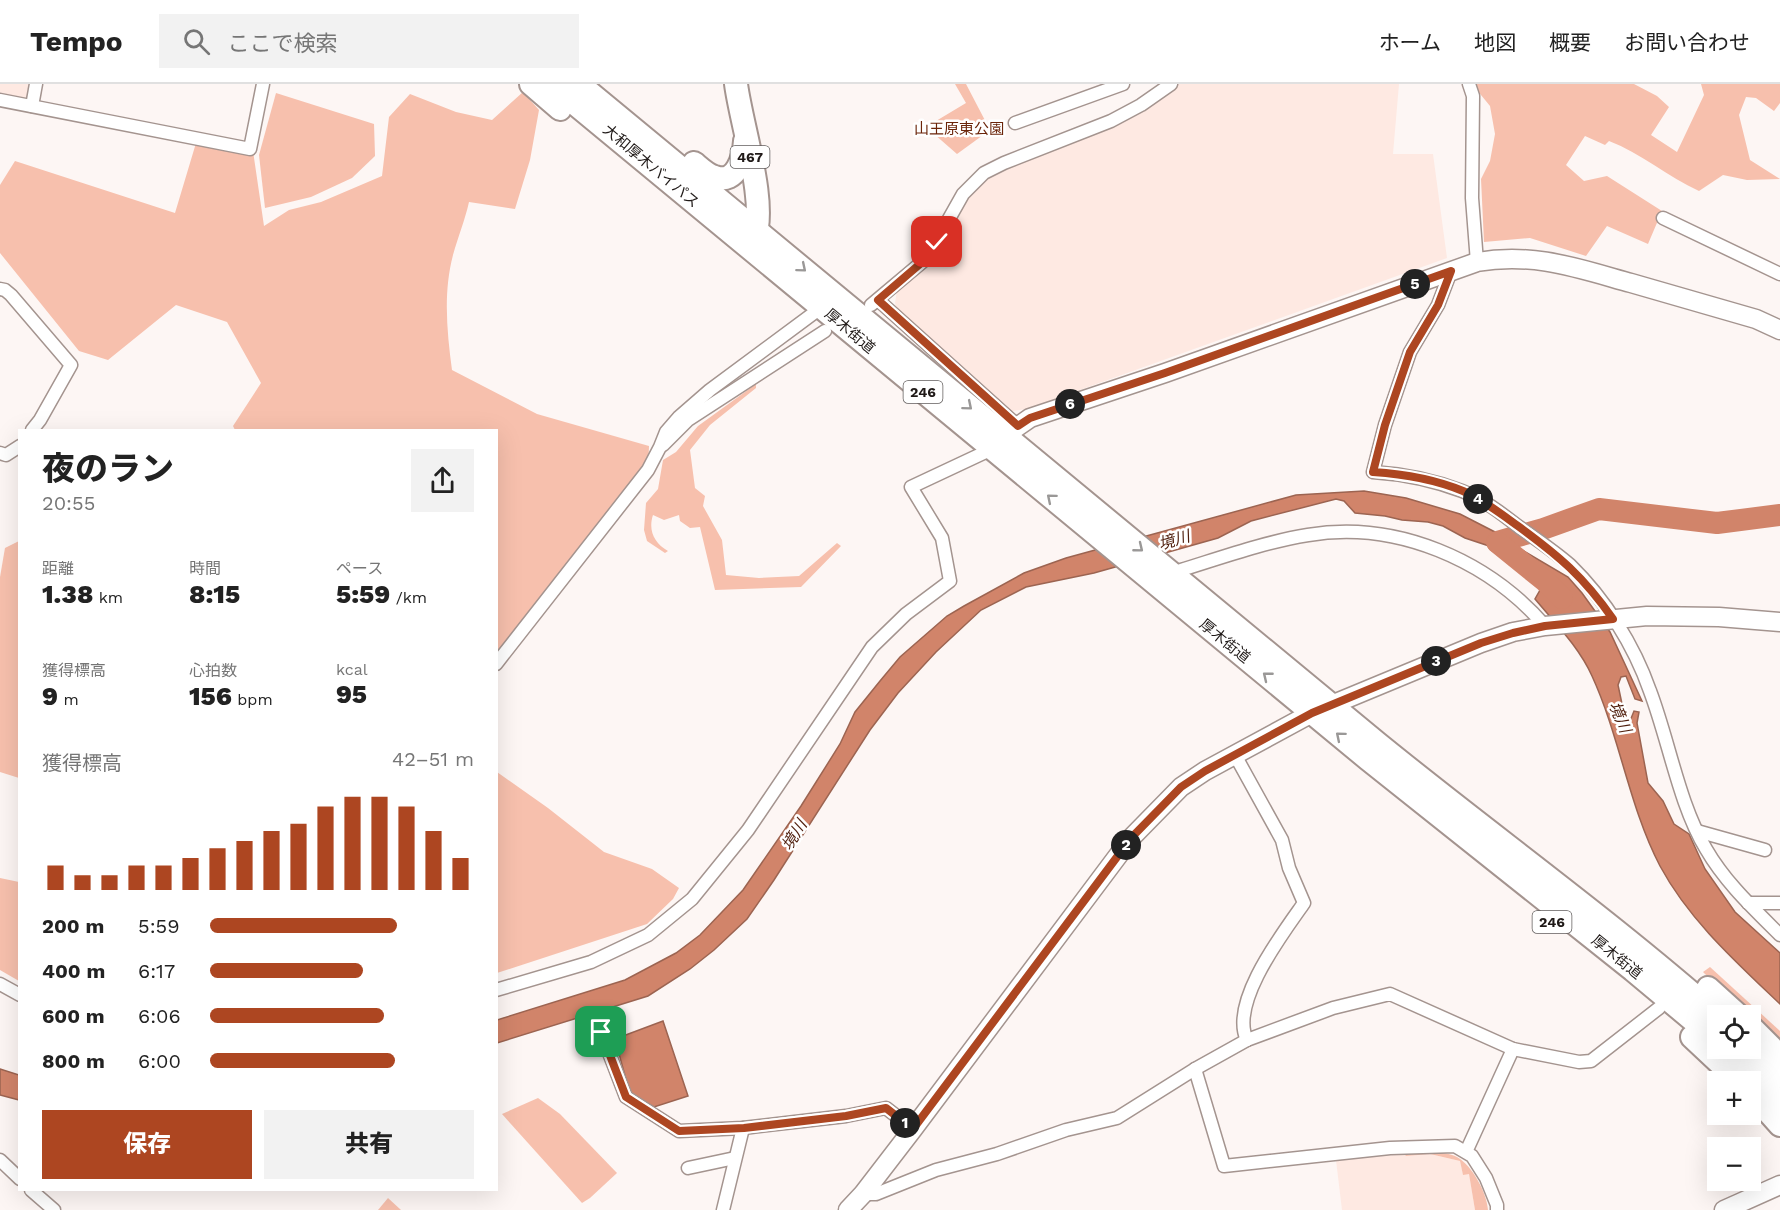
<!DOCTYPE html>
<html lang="ja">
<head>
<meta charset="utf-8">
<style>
  body { margin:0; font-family:"Work Sans","Noto Sans JP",sans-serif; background:#f2f2f2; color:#222; height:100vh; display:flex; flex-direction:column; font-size:22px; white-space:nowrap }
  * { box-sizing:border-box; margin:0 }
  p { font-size:20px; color:#767676 }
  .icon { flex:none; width:33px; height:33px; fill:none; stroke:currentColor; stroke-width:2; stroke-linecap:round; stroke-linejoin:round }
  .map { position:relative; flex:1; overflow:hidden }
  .sheet { position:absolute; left:18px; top:345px; width:480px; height:762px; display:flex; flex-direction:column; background:#fff; border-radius:0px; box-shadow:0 6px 24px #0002 }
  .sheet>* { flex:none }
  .tools { position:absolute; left:1707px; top:921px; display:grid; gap:12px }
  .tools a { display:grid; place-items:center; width:54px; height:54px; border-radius:0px; background:#fff; box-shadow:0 6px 24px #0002; font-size:30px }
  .pin { position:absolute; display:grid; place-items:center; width:51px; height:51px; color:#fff; margin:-26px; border-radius:12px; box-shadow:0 3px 9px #0006 }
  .km { position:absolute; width:30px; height:30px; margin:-15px; border-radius:50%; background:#222; color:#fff; font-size:16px; line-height:30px; text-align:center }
  .round { display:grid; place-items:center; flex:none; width:63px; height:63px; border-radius:0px; background:#f2f2f2 }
  .headline { display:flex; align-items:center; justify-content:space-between; height:102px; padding:0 24px }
  h1 { font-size:33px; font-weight:800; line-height:45px }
  .metrics { display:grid; grid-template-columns:repeat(3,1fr); gap:9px; height:102px; padding:6px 24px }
  .metrics div { display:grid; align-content:center }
  .metrics b { font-size:26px; font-weight:800 }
  .metrics small { font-size:16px; font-weight:400 }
  .metrics p { font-size:16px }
  .chart { height:168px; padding:12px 24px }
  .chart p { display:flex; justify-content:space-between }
  .chart svg { width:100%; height:108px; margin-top:6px; stroke:#ad4621; stroke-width:6 }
  .cta { display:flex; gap:12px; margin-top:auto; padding:12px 24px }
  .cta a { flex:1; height:69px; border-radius:0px; background:#ad4621; color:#fff; font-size:24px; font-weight:800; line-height:69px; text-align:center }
  .cta a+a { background:#f2f2f2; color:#222 }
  ul { padding:0 24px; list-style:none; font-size:20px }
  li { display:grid; grid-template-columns:96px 72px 1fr; align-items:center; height:45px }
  li i { height:15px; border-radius:8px; background:#ad4621 }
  header { display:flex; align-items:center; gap:36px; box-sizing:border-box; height:84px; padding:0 30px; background:#fff; border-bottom:2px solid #e0e0e0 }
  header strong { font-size:28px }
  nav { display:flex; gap:33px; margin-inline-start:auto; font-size:21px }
  .search { width:420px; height:54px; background:#f2f2f2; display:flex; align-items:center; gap:15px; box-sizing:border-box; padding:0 21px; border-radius:0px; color:#767676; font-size:22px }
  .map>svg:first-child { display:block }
  .built { fill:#fee9e2 }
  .green { fill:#f7c0ad }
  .water { fill:#d1846a; stroke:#9c6451; stroke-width:1.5 }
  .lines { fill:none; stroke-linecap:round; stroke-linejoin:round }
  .river { stroke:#d1846a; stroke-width:22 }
  .street-casing { stroke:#a4948f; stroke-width:15 }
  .secondary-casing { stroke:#a4948f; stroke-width:21 }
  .highway-casing { stroke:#a4948f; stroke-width:26 }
  .street { stroke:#fff; stroke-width:12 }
  .secondary { stroke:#fff; stroke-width:18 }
  .highway { stroke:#fff; stroke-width:22 }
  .oneway { stroke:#9a9897 }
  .route-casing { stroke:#fff; stroke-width:12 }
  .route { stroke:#ad4621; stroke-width:8 }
  .labels { text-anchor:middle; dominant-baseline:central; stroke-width:5; stroke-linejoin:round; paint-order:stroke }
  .shield { fill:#fff; stroke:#625e5d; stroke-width:1.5 }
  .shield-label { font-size:14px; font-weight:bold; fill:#1f1917 }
  .park-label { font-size:15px; fill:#6b250a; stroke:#fff }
  .street-label { font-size:15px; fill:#1f1917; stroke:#fff }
  .water-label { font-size:16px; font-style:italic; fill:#4e1d0b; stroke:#fff }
</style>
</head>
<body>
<header>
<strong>Tempo</strong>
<div class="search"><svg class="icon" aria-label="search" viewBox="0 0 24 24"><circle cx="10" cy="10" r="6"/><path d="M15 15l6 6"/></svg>ここで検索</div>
<nav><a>ホーム</a><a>地図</a><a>概要</a><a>お問い合わせ</a></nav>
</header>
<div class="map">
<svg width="1780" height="1126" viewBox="0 0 1780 1126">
  <rect width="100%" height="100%" fill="#fdf6f4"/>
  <g class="built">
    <path d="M0,0H32V22L0,14Z"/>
    <path d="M1177,0H1399L1393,70H1433L1447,174L1027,325L1012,327L998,322L897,226L895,219L897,206L974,105L987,94L1169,6Z"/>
    <path d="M1404,1070L1406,1072L1430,1070L1460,1077L1463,1090L1469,1089L1475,1126H1342L1336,1076Z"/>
  </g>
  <g class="green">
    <path d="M955,0H966L990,46L957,70L926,43L966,19Z"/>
    <path d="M1472,0H1634L1657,12L1669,23L1651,51L1677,68L1704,11L1701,0H1780V19L1774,27L1756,14L1746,13L1739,31L1750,76L1780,95L1747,96L1723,91L1699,107C1668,93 1641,69 1609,57L1605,61L1585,52L1566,81L1584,97L1607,92L1662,127L1648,160L1607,142L1586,172L1530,154L1484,158L1481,95L1490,77L1495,50L1490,22Z"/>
    <path d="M523,8L539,26L530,76L515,125L469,118C465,136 458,153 453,171C443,209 447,248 452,286L537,330L649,362L648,386L497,579L496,346H235L233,342L261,299L227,238L176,221L108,276L79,267L0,169V101L15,77L175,129L196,59L253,67L264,142L289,126L321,118L382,92L389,33L410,10L456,28L492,36Z"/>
    <path d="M276,9L374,40L375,72L352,94L311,113L265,124L259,71Z"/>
    <path d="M756,300V304L710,341L690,366L695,404L705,412L703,422L722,456L726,491L759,494L799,492L837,459L841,462L801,503L715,506L700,443L690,444L680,437L679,431L664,436L653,431C648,446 654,459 668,467L665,469L647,457L644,446L646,419L658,405L663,376L676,368L698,342Z"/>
    <path d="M19,457V694L0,688V493L5,464Z"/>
    <path d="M497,688L548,724L604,768L652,785L679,804L673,815L647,840L497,889Z"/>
    <path d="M0,794L19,798V897L0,886Z"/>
    <path d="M1710,883L1780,947V963L1703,888Z"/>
    <path d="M538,1014L560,1030L617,1089L590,1114L582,1119L502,1030Z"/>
    <path d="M1433,1068C1441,1069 1450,1069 1457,1073C1472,1081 1487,1109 1488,1126H1475L1469,1090L1463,1091L1460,1077L1430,1070L1406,1072L1404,1070Z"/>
    <path d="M388,1114L401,1126H378Z"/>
  </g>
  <g class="water">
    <path d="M1364,407L1406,414L1460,430L1495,448L1522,466L1568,493L1582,509L1610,548L1642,617L1635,615L1626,592L1621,593L1618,601L1625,634L1630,637L1634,627L1639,628L1637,639L1648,699L1663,717L1674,740L1689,750L1705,785L1735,828L1780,869V920C1736,878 1689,836 1660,782C1629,723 1620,653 1592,592C1579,563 1555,539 1535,515L1540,506L1542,490L1501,466L1465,454L1443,442L1428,438L1402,436L1385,432L1355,429L1344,417L1336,415L1251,437L1218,454L1094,489L1026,503L981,526L936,568L898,609L870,646L774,796L747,835L714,866L690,885L648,912L497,959V936L625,896L676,869L700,851L743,806L801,722L840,660L855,628L880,597L900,573L947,532L964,522L1024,489L1066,474L1296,411Z"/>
    <path d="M663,937L688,1012L654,1023L630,1010L615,955Z"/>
    <path d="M0,985L19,991V1016L0,1011Z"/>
  </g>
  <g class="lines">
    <g class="river">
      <path d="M1497,458L1543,445L1599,425L1717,439L1780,431"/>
      <path d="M1498,459L1545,497L1562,514"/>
    </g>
    <defs>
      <g id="street">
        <path d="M1469,0L1473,12L1472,114L1477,178"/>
        <path d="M0,16L250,65L263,0"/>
        <path d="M32,22L36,0"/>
        <path d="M1015,39L1123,0"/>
        <path d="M1663,134L1780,190"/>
        <path d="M1451,187L1438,221L1410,268L1385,341L1373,388C1404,390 1433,396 1462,407C1483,415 1501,429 1519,443C1536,455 1554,467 1570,481C1605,515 1634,561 1650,607C1669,657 1679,720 1706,765C1725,798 1753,824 1780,851"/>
        <path d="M0,205L5,206L11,211L71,281L40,336L32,346"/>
        <path d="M878,216L1018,342"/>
        <path d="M871,221L927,174L963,110L984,89L1004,79L1111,37L1141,21L1171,0"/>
        <path d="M663,361L688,336L825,247"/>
        <path d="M0,369L6,371L20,362"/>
        <path d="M1181,486C1223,473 1265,458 1308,451C1396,436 1488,476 1545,542"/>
        <path d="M496,580L648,386L660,363L666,348L679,333L710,306L822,223"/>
        <path d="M1235,671L1282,756L1289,784L1304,819C1283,849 1229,919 1247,956"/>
        <path d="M1697,747L1765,766"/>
        <path d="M1748,819H1780"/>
        <path d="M0,900L20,911"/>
        <path d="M496,906L591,878L648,851L692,815L748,746L872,563L906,530L950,497L942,454L911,403L992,365"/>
        <path d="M601,948L626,1013L679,1047L743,1044L846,1032L886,1024L913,1045"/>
        <path d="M1195,985L1224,1082L1390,1064L1455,1062L1472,1072L1486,1094L1497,1121V1126"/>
        <path d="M1466,1068L1513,965"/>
        <path d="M0,1076L20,1095"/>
        <path d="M688,1084L735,1074"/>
        <path d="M31,1106L54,1126"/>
        <path d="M863,1110H876L936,1086L997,1070L1066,1046L1117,1034L1195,985L1247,956L1333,924L1390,910L1513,965L1579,978L1591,977L1659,924"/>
        <path d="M723,1126L743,1044"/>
      </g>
      <g id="secondary">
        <path d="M995,361L1004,352L1030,334L1165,289L1477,178C1533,168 1577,184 1631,199C1672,211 1714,223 1756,235L1780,246"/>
        <path d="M848,1126L863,1110L913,1045L1132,753L1181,703L1205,687L1312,629L1481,559L1513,548L1545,542L1647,532L1719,533L1780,538"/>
        <path d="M1724,1126L1780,1101"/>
      </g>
      <g id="highway">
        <path d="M531,0L560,25"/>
        <path d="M551,0L1368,675L1633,886L1718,957"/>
        <path d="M579,0C846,219 1110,441 1377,659C1490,751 1609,836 1718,932"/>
        <path d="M736,0C741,40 768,120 754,155"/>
        <path d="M694,79C700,84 707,91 715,93C737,101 744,72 745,57"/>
        <path d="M1708,904L1739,932"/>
        <path d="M1750,942L1779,971"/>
        <path d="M1692,953L1740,998"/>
        <path d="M1750,963L1780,993"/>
        <path d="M1733,971L1780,1020"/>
        <path d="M1755,1013L1780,1041"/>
      </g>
    </defs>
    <use href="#street" class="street-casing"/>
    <use href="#secondary" class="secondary-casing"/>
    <use href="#highway" class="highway-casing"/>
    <use href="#street" class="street"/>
    <use href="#secondary" class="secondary"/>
    <use href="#highway" class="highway"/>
  </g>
  <defs><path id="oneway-chevron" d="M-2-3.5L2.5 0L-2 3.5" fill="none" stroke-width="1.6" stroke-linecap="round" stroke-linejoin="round" transform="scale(1.5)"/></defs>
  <g class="oneway">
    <use href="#oneway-chevron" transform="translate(802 184) rotate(40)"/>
    <use href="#oneway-chevron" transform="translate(968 322) rotate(40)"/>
    <use href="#oneway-chevron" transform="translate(1051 414) rotate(-140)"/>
    <use href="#oneway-chevron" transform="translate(1139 464) rotate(39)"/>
    <use href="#oneway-chevron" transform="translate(1267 592) rotate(-141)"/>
    <use href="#oneway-chevron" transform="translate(1340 652) rotate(-140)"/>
  </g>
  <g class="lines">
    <defs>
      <path id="route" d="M601,948L626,1013L679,1047L744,1044L846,1032L886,1024L913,1045L1132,753L1181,703L1205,687L1312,629L1481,559L1513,549L1545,542L1613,535C1583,492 1559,472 1518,442C1500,429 1483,416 1463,407C1434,395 1404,390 1373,388L1385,341L1410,268L1438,221L1451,187L1165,289L1030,334L1018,342L878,216L927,174L937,158"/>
    </defs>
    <use href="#route" class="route-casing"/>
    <use href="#route" class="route"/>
  </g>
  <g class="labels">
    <g class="shield">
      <rect x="730.5" y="62" width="39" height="22" rx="4.5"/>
      <rect x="903.5" y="297" width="39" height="22" rx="4.5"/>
      <rect x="1532.5" y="827" width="39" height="22" rx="4.5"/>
    </g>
    <g class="shield-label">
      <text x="750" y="73">467</text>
      <text x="923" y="308">246</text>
      <text x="1552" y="838">246</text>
    </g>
    <g class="park-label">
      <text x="959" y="45">山王原東公園</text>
    </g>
    <g class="street-label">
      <text transform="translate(651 82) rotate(40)">大和厚木バイパス</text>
      <text transform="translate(850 247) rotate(40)">厚木街道</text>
      <text transform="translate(1225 557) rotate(39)">厚木街道</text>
      <text transform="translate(1617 873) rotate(39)">厚木街道</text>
    </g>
    <g class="water-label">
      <text transform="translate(1174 456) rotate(-16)">境川</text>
      <text transform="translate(1620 633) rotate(67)">境川</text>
      <text transform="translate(794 751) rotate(-58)">境川</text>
    </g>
  </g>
</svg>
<div class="tools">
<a><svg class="icon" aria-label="locate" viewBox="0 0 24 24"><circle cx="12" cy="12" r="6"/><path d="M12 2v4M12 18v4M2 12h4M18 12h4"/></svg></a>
<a>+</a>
<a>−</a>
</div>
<div class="pin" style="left:601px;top:948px;background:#1e9e55"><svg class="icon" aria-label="arrive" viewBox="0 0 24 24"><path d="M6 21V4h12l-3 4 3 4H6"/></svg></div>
<div class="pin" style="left:937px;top:158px;background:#d93025"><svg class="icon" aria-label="check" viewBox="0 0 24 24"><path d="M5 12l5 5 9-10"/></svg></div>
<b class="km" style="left:905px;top:1039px">1</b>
<b class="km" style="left:1126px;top:761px">2</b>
<b class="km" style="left:1436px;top:577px">3</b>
<b class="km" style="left:1478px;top:415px">4</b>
<b class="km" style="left:1415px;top:200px">5</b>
<b class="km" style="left:1070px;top:320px">6</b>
<section class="sheet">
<div class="headline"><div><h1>夜のラン</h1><p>20:55</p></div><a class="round"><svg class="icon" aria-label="share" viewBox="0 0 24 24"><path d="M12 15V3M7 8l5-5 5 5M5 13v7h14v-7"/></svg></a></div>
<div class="metrics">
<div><p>距離</p><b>1.38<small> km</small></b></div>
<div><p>時間</p><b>8:15</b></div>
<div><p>ペース</p><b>5:59<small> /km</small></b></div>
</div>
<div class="metrics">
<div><p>獲得標高</p><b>9<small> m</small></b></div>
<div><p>心拍数</p><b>156<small> bpm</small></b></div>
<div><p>kcal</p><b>95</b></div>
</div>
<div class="chart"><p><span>獲得標高</span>42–51 m</p>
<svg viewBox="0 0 160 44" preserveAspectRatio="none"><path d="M5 44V34M15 44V38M25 44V38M35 44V34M45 44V34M55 44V31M65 44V27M75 44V24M85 44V20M95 44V17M105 44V10M115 44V6M125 44V6M135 44V10M145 44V20M155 44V31"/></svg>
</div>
<ul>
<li><b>200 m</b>5:59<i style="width:71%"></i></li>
<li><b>400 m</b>6:17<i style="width:58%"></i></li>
<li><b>600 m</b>6:06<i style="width:66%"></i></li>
<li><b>800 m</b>6:00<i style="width:70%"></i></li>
</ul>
<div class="cta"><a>保存</a><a>共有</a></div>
</section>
</div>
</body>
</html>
